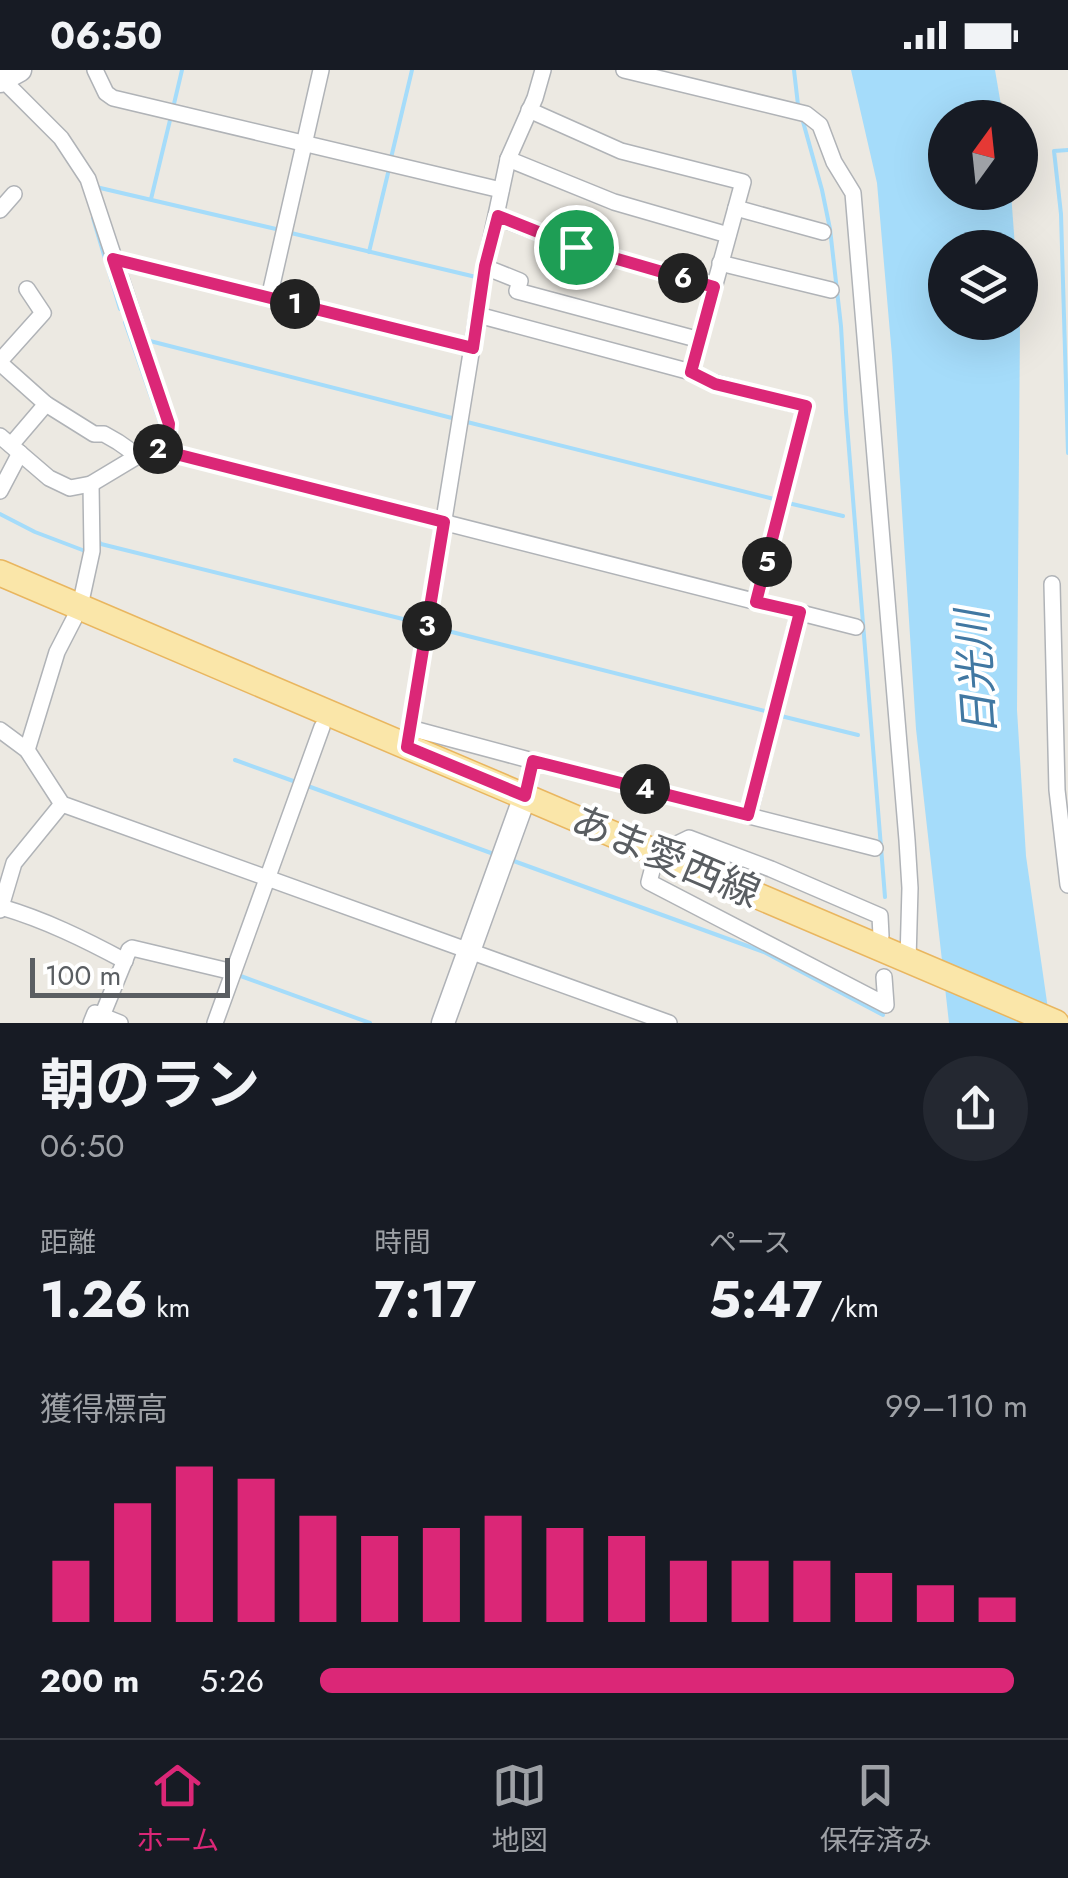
<!DOCTYPE html>
<html lang="ja">
<head>
<meta charset="utf-8">
<style>
  body { margin:0; font-family:Jost,"Noto Sans JP",sans-serif; background:#242831; color:#f1f3f6; height:100vh; display:flex; flex-direction:column; font-size:38px; white-space:nowrap }
  * { box-sizing:border-box; margin:0 }
  p { font-size:32px; color:#9ea1a6 }
  .icon { flex:none; width:55px; height:55px; fill:none; stroke:currentColor; stroke-width:2; stroke-linecap:round; stroke-linejoin:round }
  .map { position:relative; height:953px; overflow:hidden }
  .side { display:flex; flex-direction:column; background:#171b24; flex:1 }
  .side>* { flex:none }
  .needle { width:65px; rotate:15deg }
  .buttons { position:absolute; left:928px; top:30px; display:grid; gap:20px }
  .buttons a { display:grid; place-items:center; width:110px; height:110px; border-radius:50%; background:#171b24; box-shadow:0 10px 40px #0002; font-size:50px }
  .scale { position:absolute; left:30px; bottom:25px; width:200px; box-sizing:border-box; padding-left:10px; border:5px solid #5a5e62; border-top:0; font-size:28px; line-height:35px; white-space:nowrap; color:#5a5e62; -webkit-text-stroke:8px #fff; paint-order:stroke }
  .pin { position:absolute; display:grid; place-items:center; width:85px; height:85px; color:#fff; margin:-42px; border:5px solid #fff; border-radius:50%; box-shadow:0 2px 10px #0007 }
  .km { position:absolute; width:50px; height:50px; margin:-25px; border-radius:50%; background:#222; color:#fff; font-size:28px; line-height:50px; text-align:center }
  .round { display:grid; place-items:center; flex:none; width:105px; height:105px; border-radius:52px; background:#242831 }
  .summary { display:flex; align-items:center; justify-content:space-between; height:170px; padding:0 40px }
  h1 { font-size:55px; font-weight:700; line-height:75px }
  .figures { display:grid; grid-template-columns:repeat(3,1fr); gap:15px; height:170px; padding:10px 40px }
  .figures div { display:grid; align-content:center }
  .figures b { font-size:50px; font-weight:700 }
  .figures small { font-size:28px; font-weight:400 }
  .figures p { font-size:28px }
  .chart { height:280px; padding:20px 40px }
  .chart p { display:flex; justify-content:space-between }
  .chart svg { width:100%; height:180px; margin-top:10px; stroke:#db2777; stroke-width:6 }
  ul { padding:0 40px; list-style:none; font-size:32px }
  li { display:grid; grid-template-columns:160px 120px 1fr; align-items:center; height:75px }
  li i { height:25px; border-radius:12px; background:#db2777 }
  .status { display:flex; justify-content:space-between; align-items:center; height:70px; padding:0 50px; background:#171b24; direction:ltr }
  .status svg { height:28px; fill:currentColor }
  .menu { display:flex; justify-content:space-around; align-items:center; height:140px; border-top:2px solid #363941; background:#171b24; font-size:28px; color:#9ea1a6 }
  .menu a { display:grid; justify-items:center; gap:5px }
  .menu .selected { color:#db2777 }
  .map>svg:first-child { display:block }
  .water { fill:#a5dcfa }
  .lines { fill:none; stroke-linecap:round; stroke-linejoin:round }
  .stream { stroke:#a5dcfa; stroke-width:4 }
  .street-casing { stroke:#b0b3b7; stroke-width:18 }
  .secondary-casing { stroke:#afb2b7; stroke-width:25 }
  .primary-casing { stroke:#e9b65f; stroke-width:28 }
  .street { stroke:#fff; stroke-width:15 }
  .secondary { stroke:#fff; stroke-width:22 }
  .primary { stroke:#fae6a9; stroke-width:25 }
  .route-casing { stroke:#fff; stroke-width:20 }
  .route { stroke:#db2777; stroke-width:12 }
  .labels { text-anchor:middle; dominant-baseline:central; stroke-width:8; stroke-linejoin:round; paint-order:stroke }
  .street-label { font-size:40px; fill:#5a5e62; stroke:#fff }
  .water-label { font-size:42px; font-style:italic; fill:#4178a2; stroke:#fff }
</style>
</head>
<body>
<div class="status"><b>06:50</b><svg viewBox="0 0 49 12"><path d="M0 12V9h3v3zM5 12V6h3v6zM10 12V3h3v9zM15 12V0h3v12zM26 1h20v11H26zM47 4h2v5h-2z"/></svg></div>
<div class="map">
<svg width="1068" height="953" viewBox="0 0 1068 953">
  <rect width="100%" height="100%" fill="#ece9e2"/>
  <path class="water" d="M851,0H995L1003,47L945,48V122L1011,123L1015,177L945,178V252L1020,253L1017,640L1026,786L1050,953H949L916,659L892,286L877,113Z"/>
  <g class="lines">
    <g class="stream">
      <path d="M794,0L798,35"/>
      <path d="M173,38L182,0"/>
      <path d="M802,48L822,120L830,159L841,256L846,342L885,827"/>
      <path d="M1068,80L1054,81L1061,144L1068,383"/>
      <path d="M391,88L412,0"/>
      <path d="M96,117L276,159"/>
      <path d="M151,129L171,46"/>
      <path d="M93,148L120,239"/>
      <path d="M291,163L476,207"/>
      <path d="M369,182L389,99"/>
      <path d="M125,252L162,358"/>
      <path d="M146,270L452,348"/>
      <path d="M467,352L774,429"/>
      <path d="M788,433L843,446"/>
      <path d="M0,444L35,462L85,481"/>
      <path d="M99,472L101,474L419,553"/>
      <path d="M432,557L769,642"/>
      <path d="M781,646L858,665"/>
      <path d="M235,690L296,712"/>
      <path d="M305,715L491,783"/>
      <path d="M511,790L764,882L883,945"/>
      <path d="M238,905L370,953"/>
    </g>
    <defs>
      <g id="street">
        <path d="M95,0L106,23L113,28L501,120"/>
        <path d="M624,0L806,44L820,55L834,92L853,123L907,770L910,818L908,890"/>
        <path d="M529,40L621,81L743,112L691,302"/>
        <path d="M508,89L614,132L728,165"/>
        <path d="M736,138L823,162"/>
        <path d="M0,140L14,124"/>
        <path d="M497,147L576,177L714,217"/>
        <path d="M113,189L473,278"/>
        <path d="M720,193L831,220"/>
        <path d="M485,197L520,211L517,221L700,270"/>
        <path d="M269,228L321,0"/>
        <path d="M478,245L691,302L715,313L806,337L756,531"/>
        <path d="M0,291L43,243L27,219"/>
        <path d="M0,293L46,334L94,364H104L118,372L138,386"/>
        <path d="M0,366L49,408L70,418L91,414L151,378L168,364L169,354L88,109L61,68L3,10"/>
        <path d="M11,375L46,334"/>
        <path d="M151,378L856,557"/>
        <path d="M0,421L20,383"/>
        <path d="M1052,514L1057,720L1068,815"/>
        <path d="M80,536L92,481L91,414"/>
        <path d="M410,658L533,691"/>
        <path d="M0,660L27,680L62,734L669,953"/>
        <path d="M407,677L485,197L508,89L535,28L543,0"/>
        <path d="M27,680L57,582L74,549"/>
        <path d="M525,726L533,691L875,778"/>
        <path d="M749,745L799,543"/>
        <path d="M658,783L689,768L771,799L880,846L881,866"/>
        <path d="M653,797L649,812L886,935L884,907"/>
        <path d="M1,837C45,850 84,869 125,891"/>
        <path d="M0,840L14,793L62,734"/>
        <path d="M102,946L129,880L132,878L233,902"/>
        <path d="M91,953L95,943L120,953"/>
        <path d="M215,953L322,657"/>
      </g>
      <g id="secondary">
        <path d="M0,11L20,0"/>
        <path d="M443,953L525,726"/>
      </g>
      <path id="primary" d="M0,503L1056,953"/>
    </defs>
    <use href="#street" class="street-casing"/>
    <use href="#secondary" class="secondary-casing"/>
    <use href="#primary" class="primary-casing"/>
    <use href="#street" class="street"/>
    <use href="#secondary" class="secondary"/>
    <use href="#primary" class="primary"/>
  </g>
  <g class="lines">
    <defs>
      <path id="route" d="M498,146L576,177L714,217L691,302L715,314L806,336L756,532L800,542L748,745L533,691L525,726L407,677L444,452L152,378L168,364L169,354L113,189L473,278L485,196Z"/>
    </defs>
    <use href="#route" class="route-casing"/>
    <use href="#route" class="route"/>
  </g>
  <g class="labels">
    <g class="street-label">
      <text transform="translate(666 786) rotate(23)">あま愛西線</text>
    </g>
    <g class="water-label">
      <text transform="translate(976 603) rotate(-94)">日光川</text>
    </g>
  </g>
</svg>
<div class="buttons">
<a><svg class="needle" viewBox="-14 -14 28 28"><path d="M0-13l5 13h-10z" fill="#e53935"/><path d="M0 13l5-13h-10z" fill="#9ea1a6"/></svg></a>
<a><svg class="icon" aria-label="layers" viewBox="0 0 24 24"><path d="M12 4l9 5-9 5-9-5zM3 14l9 5 9-5"/></svg></a>
</div>
<div class="scale">100 m</div>
<div class="pin" style="left:576px;top:177px;background:#1e9e55"><svg class="icon" aria-label="arrive" viewBox="0 0 24 24"><path d="M6 21V4h12l-3 4 3 4H6"/></svg></div>
<b class="km" style="left:295px;top:234px">1</b>
<b class="km" style="left:158px;top:379px">2</b>
<b class="km" style="left:427px;top:556px">3</b>
<b class="km" style="left:645px;top:719px">4</b>
<b class="km" style="left:767px;top:492px">5</b>
<b class="km" style="left:683px;top:208px">6</b>
</div>
<section class="side">
<div class="summary"><div><h1>朝のラン</h1><p>06:50</p></div><a class="round"><svg class="icon" aria-label="share" viewBox="0 0 24 24"><path d="M12 15V3M7 8l5-5 5 5M5 13v7h14v-7"/></svg></a></div>
<div class="figures">
<div><p>距離</p><b>1.26<small> km</small></b></div>
<div><p>時間</p><b>7:17</b></div>
<div><p>ペース</p><b>5:47<small> /km</small></b></div>
</div>
<div class="chart"><p><span>獲得標高</span>99–110 m</p>
<svg viewBox="0 0 160 44" preserveAspectRatio="none"><path d="M5 44V29M15 44V15M25 44V6M35 44V9M45 44V18M55 44V23M65 44V21M75 44V18M85 44V21M95 44V23M105 44V29M115 44V29M125 44V29M135 44V32M145 44V35M155 44V38"/></svg>
</div>
<ul>
<li><b>200 m</b>5:26<i style="width:98%"></i></li>
</ul>
</section>
<nav class="menu">
<a class="selected"><svg class="icon" aria-label="home" viewBox="0 0 24 24"><path d="M3 11l9-7 9 7M6 9v11h12V9"/></svg>ホーム</a>
<a><svg class="icon" aria-label="map" viewBox="0 0 24 24"><path d="M3 6l6-2 6 2 6-2v14l-6 2-6-2-6 2zM9 4v14M15 6v14"/></svg>地図</a>
<a><svg class="icon" aria-label="saved" viewBox="0 0 24 24"><path d="M7 4h10v16l-5-4-5 4z"/></svg>保存済み</a>
</nav>
</body>
</html>
